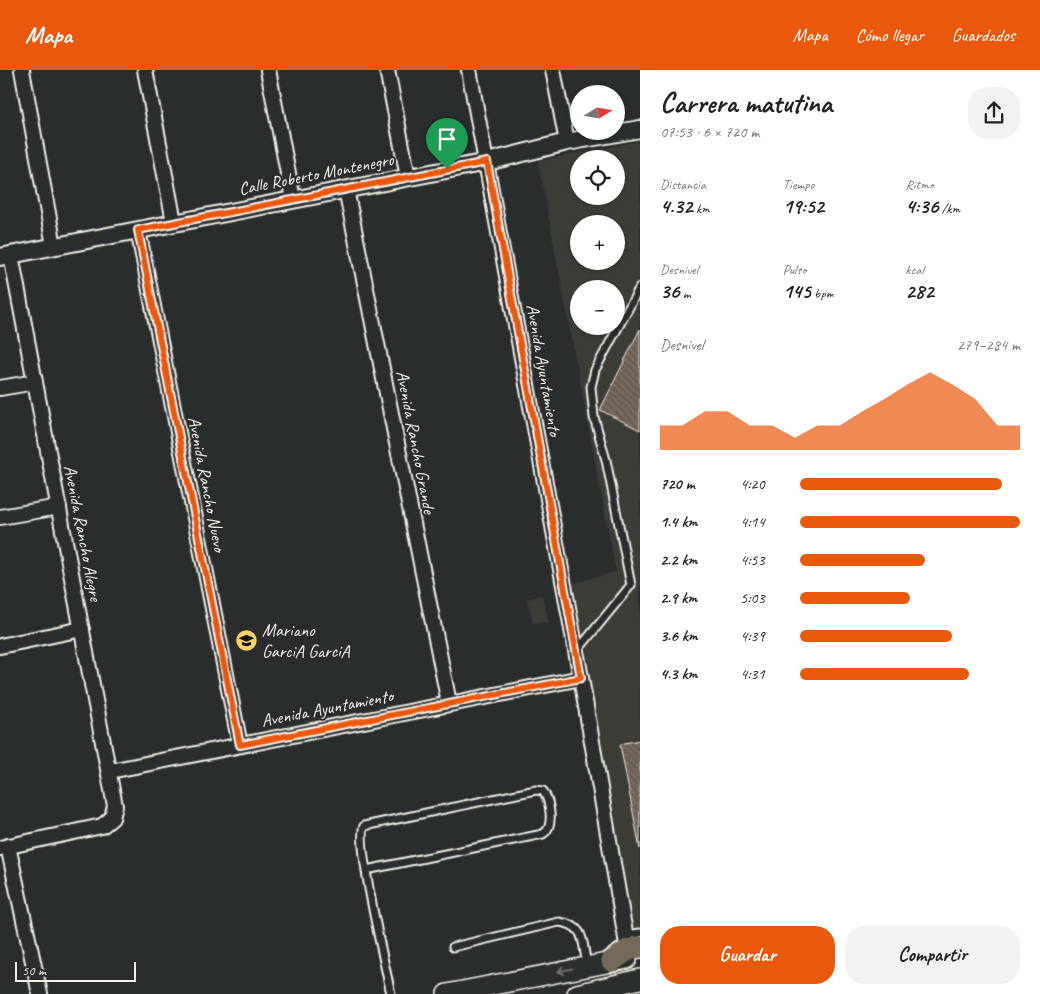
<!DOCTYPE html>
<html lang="es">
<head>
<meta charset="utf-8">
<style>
  body { margin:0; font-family:Caveat,sans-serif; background:#f2f2f2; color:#202124; height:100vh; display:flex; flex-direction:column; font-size:19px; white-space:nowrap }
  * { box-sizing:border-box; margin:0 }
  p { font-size:16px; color:#757577 }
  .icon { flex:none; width:28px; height:28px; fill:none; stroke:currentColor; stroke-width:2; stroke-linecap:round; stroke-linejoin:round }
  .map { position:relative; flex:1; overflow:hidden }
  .details { display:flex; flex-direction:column; background:#fff; width:400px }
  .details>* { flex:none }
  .needle { width:32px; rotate:79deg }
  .controls { position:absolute; left:570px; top:15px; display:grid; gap:10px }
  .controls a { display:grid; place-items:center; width:55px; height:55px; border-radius:50%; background:#fff; box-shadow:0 1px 4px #0004; font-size:25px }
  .scale { position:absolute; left:15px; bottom:12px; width:121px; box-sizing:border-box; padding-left:5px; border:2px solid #f4f1e8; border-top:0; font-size:14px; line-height:18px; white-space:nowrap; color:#f4f1e8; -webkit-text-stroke:4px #2a2d2e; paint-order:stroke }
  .pin { position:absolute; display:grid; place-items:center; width:42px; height:42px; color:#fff; margin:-51px -21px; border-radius:50% 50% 50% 0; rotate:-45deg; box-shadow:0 0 5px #0007 }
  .pin .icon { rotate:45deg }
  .round { display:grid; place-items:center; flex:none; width:52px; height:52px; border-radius:20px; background:#f2f2f2 }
  .head { display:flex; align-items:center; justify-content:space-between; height:85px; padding:0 20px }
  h1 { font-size:28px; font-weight:800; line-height:38px }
  .figures { display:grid; grid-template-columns:repeat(3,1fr); gap:8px; height:85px; padding:5px 20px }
  .figures div { display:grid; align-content:center }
  .figures b { font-size:21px; font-weight:800 }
  .figures small { font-size:14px; font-weight:400 }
  .figures p { font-size:14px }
  .chart { height:140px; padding:10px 20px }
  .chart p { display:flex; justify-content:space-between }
  .chart svg { width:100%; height:90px; margin-top:5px; fill:#ea580c; opacity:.7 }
  .primary-button { display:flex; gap:10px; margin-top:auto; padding:10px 20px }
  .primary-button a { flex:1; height:58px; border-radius:20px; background:#ea580c; color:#fff; font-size:20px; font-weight:800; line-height:58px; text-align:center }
  .primary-button a+a { background:#f2f2f2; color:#202124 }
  ul { padding:0 20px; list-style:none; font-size:16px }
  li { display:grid; grid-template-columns:80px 60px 1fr; align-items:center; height:38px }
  li i { height:12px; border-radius:6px; background:#ea580c }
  header { display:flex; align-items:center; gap:30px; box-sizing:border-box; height:70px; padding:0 25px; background:#ea580c; color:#fff }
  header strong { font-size:24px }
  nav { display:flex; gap:28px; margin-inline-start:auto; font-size:18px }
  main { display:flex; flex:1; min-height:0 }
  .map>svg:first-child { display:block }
  .built { fill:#3e3c39; fill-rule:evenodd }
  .building { fill:url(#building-back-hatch); stroke:#f4f1e8 }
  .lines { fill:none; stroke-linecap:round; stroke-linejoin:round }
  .service-casing { stroke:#f4f1e8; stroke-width:11 }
  .minor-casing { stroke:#f4f1e8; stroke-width:18 }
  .tertiary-casing { stroke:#f4f1e8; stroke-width:20 }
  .secondary-casing { stroke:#f4f1e8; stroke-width:22 }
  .primary-casing { stroke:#f4f1e8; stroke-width:25 }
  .service { stroke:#2a2d2e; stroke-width:7 }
  .minor { stroke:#2a2d2e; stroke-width:14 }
  .tertiary { stroke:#2a2d2e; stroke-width:16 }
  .secondary { stroke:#2a2d2e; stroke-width:19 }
  .primary { stroke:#746a5a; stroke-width:21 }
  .oneway { stroke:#71726f }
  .route-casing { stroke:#fff; stroke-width:10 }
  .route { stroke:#ea580c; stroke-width:6 }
  .labels { text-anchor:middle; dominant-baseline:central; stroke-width:4; stroke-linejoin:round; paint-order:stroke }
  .street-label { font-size:18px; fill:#f4f1e8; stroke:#2a2d2e }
  .poi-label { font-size:18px; fill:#f4f1e8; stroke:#2a2d2e; text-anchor:start }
</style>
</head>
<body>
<header>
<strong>Mapa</strong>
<nav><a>Mapa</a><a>Cómo llegar</a><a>Guardados</a></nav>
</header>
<main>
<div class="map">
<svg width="640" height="924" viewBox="0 0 640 924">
  <defs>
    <pattern id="building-back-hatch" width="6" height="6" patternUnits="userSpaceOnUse" patternTransform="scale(1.25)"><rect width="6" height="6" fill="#6c5e53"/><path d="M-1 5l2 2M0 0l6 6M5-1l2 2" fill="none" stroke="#82766c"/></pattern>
  </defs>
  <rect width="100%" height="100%" fill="#2a2d2e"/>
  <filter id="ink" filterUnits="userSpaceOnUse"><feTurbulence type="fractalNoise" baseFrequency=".02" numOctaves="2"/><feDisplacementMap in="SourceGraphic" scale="10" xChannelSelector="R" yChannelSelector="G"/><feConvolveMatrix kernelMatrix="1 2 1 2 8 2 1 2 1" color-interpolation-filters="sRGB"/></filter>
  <g filter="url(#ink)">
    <g class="built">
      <path d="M640,71V866L629,868L570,514L616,502L538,91ZM579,89H616V126H579ZM579,154H616V191H579ZM579,219H616V256H579Z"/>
      <path d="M542,525L549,552L533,553L527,529Z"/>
    </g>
    <g class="building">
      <path d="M640,259V360L600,340Z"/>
      <path d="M640,670V779L620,674Z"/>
    </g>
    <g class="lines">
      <defs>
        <g id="service">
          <path d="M577,581L631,515L606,390L594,347L591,317L595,300L640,217"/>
          <path d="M366,800L543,764C555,757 550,731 543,721L536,720L364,756C355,770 386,899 391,924"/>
          <path d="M626,865L640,863"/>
          <path d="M453,877L559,852C586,855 582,872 587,895"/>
        </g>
        <g id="minor">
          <path d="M22,0L54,176"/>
          <path d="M145,0L174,152"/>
          <path d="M268,0L293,129"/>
          <path d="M387,0L408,107"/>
          <path d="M469,0L581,608L628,880"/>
          <path d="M553,0L567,72"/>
          <path d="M346,119L449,633"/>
          <path d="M138,160L240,675"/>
          <path d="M0,318L35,312"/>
          <path d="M0,447L59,437"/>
          <path d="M0,576L82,559"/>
          <path d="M110,701L581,608"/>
          <path d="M8,776L40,924"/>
          <path d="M0,778L102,756L112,748L115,736L11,185"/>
        </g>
        <path id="tertiary" d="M0,187L487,92L567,72L640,59"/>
        <g id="secondary">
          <path d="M447,924L627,889"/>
          <path d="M577,924L640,909"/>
        </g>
        <path id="primary" d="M612,891L628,880L640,877"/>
      </defs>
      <use href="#service" class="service-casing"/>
      <use href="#minor" class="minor-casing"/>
      <use href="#tertiary" class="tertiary-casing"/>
      <use href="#secondary" class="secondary-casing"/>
      <use href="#primary" class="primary-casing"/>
      <use href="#service" class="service"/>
      <use href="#minor" class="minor"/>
      <use href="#tertiary" class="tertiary"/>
      <use href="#secondary" class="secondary"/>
      <use href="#primary" class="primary"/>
    </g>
    <defs><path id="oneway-shaft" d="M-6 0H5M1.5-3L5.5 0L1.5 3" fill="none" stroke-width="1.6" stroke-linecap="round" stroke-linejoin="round" transform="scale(1.25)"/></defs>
    <use class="oneway" href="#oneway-shaft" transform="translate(565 900) rotate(169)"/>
  </g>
  <g class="lines" filter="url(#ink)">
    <defs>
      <path id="route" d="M487,92L581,608L240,675L138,160Z"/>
    </defs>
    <use href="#route" class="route-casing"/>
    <use href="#route" class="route"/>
  </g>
  <defs>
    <symbol id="school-disc" viewBox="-11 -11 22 22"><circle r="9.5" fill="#ffd166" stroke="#2a2d2e"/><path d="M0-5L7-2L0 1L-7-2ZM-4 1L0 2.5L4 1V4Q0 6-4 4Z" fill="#111"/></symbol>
  </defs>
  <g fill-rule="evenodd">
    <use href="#school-disc" x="234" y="558" width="25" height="25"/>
  </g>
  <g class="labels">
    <g class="street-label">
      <text transform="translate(316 104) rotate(-11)">Calle Roberto Montenegro</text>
      <text transform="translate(544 300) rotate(80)">Avenida Ayuntamiento</text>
      <text transform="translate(416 372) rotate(79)">Avenida Rancho Grande</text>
      <text transform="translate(207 414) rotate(79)">Avenida Rancho Nuevo</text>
      <text transform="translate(83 463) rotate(79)">Avenida Rancho Alegre</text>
      <text transform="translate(327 638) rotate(-11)">Avenida Ayuntamiento</text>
    </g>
    <g class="poi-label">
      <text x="262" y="560">Mariano<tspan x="262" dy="21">GarciA GarciA</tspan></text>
    </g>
  </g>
</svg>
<div class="controls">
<a><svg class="needle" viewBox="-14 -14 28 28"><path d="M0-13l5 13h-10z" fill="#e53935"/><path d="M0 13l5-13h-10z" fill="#757577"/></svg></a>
<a><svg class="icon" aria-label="locate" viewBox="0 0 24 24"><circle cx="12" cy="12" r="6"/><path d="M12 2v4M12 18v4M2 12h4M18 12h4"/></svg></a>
<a>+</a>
<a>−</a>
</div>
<div class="scale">50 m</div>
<div class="pin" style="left:447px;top:99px;background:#1e9e55"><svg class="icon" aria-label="arrive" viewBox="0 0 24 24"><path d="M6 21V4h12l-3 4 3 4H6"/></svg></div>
</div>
<section class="details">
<div class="head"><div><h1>Carrera matutina</h1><p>07:53 · 6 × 720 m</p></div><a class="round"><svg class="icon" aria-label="share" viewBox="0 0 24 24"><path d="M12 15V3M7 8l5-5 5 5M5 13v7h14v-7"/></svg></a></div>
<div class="figures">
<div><p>Distancia</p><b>4.32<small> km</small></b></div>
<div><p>Tiempo</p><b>19:52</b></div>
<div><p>Ritmo</p><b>4:36<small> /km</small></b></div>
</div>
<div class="figures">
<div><p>Desnivel</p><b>36<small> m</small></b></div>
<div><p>Pulso</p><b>145<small> bpm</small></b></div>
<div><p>kcal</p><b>282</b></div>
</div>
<div class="chart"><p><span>Desnivel</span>279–284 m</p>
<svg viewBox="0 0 160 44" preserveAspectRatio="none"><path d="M0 44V32L10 32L20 25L30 25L40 32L50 32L60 38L70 32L80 32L90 25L100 19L110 12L120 6L130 12L140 19L150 32L160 32V44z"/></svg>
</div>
<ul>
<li><b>720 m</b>4:20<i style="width:92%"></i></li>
<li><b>1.4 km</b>4:14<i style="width:100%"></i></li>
<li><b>2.2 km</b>4:53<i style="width:57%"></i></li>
<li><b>2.9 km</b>5:03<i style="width:50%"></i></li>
<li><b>3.6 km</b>4:39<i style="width:69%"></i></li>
<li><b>4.3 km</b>4:31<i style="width:77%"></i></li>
</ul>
<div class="primary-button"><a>Guardar</a><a>Compartir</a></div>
</section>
</main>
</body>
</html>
